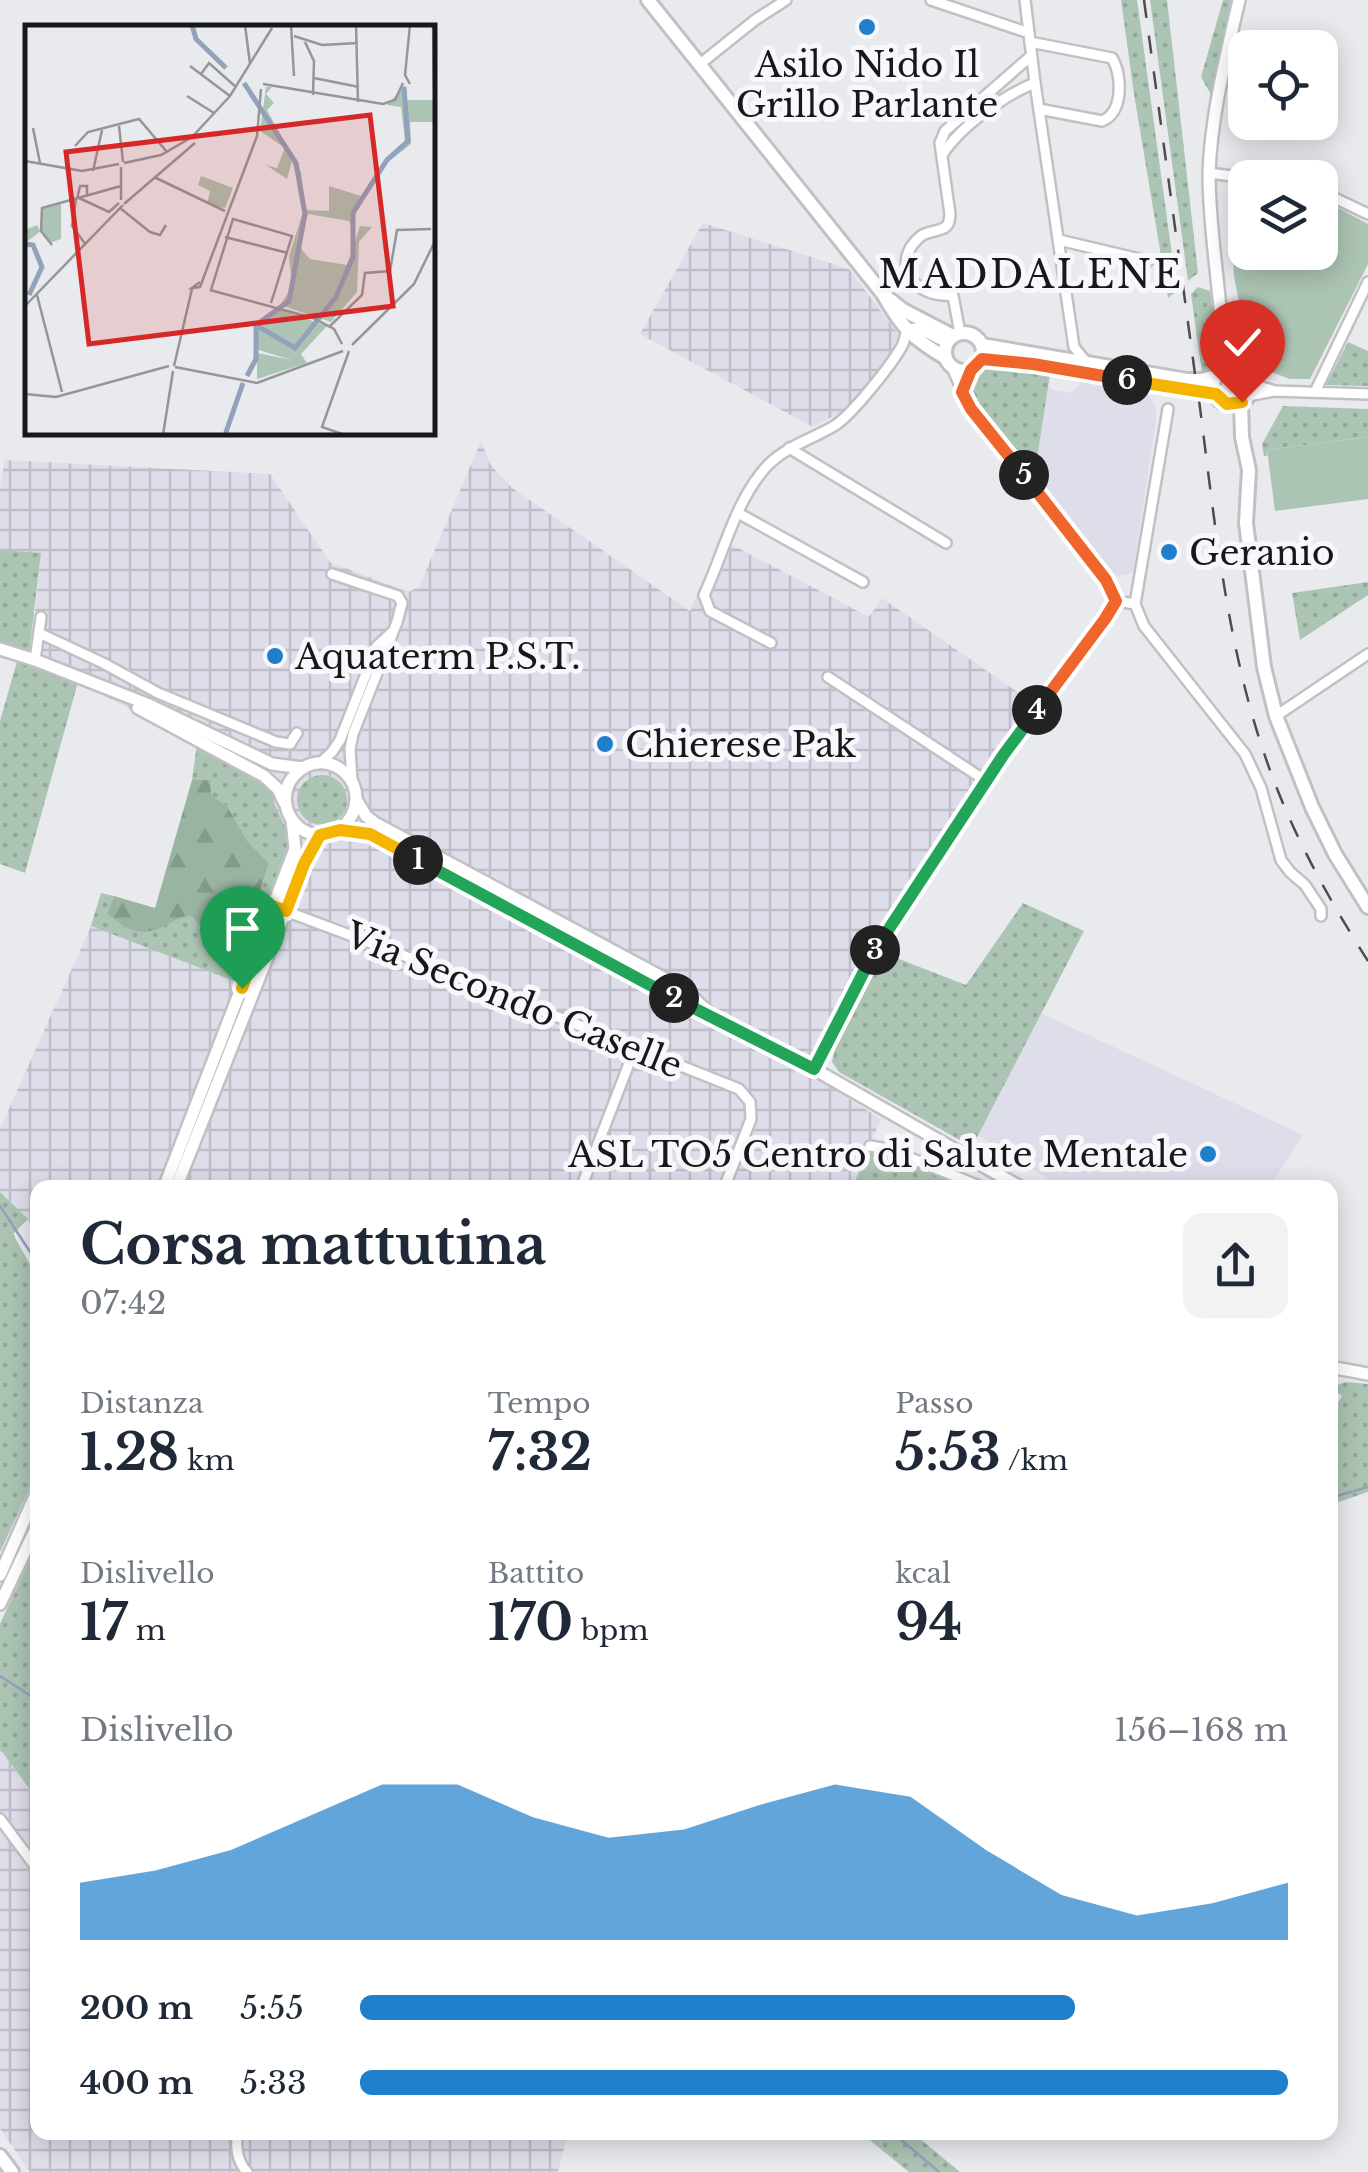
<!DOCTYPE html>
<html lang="it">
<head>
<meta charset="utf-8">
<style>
  body { margin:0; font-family:"Libre Baskerville",serif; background:#f2f2f3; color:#1f2937; height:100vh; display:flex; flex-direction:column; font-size:38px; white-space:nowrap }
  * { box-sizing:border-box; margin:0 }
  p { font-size:32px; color:#747a83 }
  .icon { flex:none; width:55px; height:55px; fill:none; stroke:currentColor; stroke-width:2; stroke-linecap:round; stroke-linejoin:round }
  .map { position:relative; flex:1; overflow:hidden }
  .drawer { position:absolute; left:30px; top:1180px; width:1308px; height:960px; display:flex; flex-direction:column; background:#fff; border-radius:20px; box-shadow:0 5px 25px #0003 }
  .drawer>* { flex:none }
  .controls { position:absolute; left:1228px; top:30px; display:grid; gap:20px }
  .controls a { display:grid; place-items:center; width:110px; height:110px; border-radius:20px; background:#fff; box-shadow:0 5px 25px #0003; font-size:50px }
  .pin { position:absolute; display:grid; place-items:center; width:85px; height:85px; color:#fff; margin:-102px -42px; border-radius:50% 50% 50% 0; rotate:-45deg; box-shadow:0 0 10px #0007 }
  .pin .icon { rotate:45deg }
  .km { position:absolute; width:50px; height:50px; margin:-25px; border-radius:50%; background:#222; color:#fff; font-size:28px; line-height:50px; text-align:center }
  .round { display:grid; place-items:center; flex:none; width:105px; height:105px; border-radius:20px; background:#f2f2f3 }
  .headline { display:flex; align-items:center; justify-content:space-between; height:170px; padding:0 50px }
  h1 { font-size:55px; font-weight:800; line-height:75px }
  .metrics { display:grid; grid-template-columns:repeat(3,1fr); gap:15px; height:170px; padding:10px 50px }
  .metrics div { display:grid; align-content:center }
  .metrics b { font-size:50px; font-weight:800 }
  .metrics small { font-size:28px; font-weight:400 }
  .metrics p { font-size:28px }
  .chart { height:280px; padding:20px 50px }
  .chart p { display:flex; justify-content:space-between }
  .chart svg { width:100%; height:180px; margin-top:10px; fill:#1f7fcb; opacity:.7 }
  ul { padding:0 50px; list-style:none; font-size:32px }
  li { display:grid; grid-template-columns:160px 120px 1fr; align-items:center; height:75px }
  li i { height:25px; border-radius:12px; background:#1f7fcb }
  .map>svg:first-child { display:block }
  .built { fill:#dddeea }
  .industrial { fill:url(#industrial-grid) }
  .grass { fill:url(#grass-dots) }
  .forest { fill:url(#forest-firs) }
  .park { fill:#acc4b4 }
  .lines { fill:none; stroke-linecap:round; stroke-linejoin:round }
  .stream { stroke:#92a2ba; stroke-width:2.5 }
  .minor-casing { stroke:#c1c1c5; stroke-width:14 }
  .tertiary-casing { stroke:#c1c1c5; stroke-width:16 }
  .secondary-casing { stroke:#c1c1c5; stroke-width:18 }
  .minor { stroke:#fff; stroke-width:9 }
  .tertiary { stroke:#fff; stroke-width:11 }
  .secondary { stroke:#fff; stroke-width:12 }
  .rail { stroke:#4d4d50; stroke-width:2.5; stroke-dasharray:18 18; stroke-linecap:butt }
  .split-1-casing { stroke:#fff; stroke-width:20 }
  .split-2-casing { stroke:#fff; stroke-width:20 }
  .split-3-casing { stroke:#fff; stroke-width:20 }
  .split-4-casing { stroke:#fff; stroke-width:20 }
  .split-5-casing { stroke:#fff; stroke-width:20 }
  .split-6-casing { stroke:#fff; stroke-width:20 }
  .split-7-casing { stroke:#fff; stroke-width:20 }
  .split-1 { stroke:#f5b400; stroke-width:12 }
  .split-2 { stroke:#22a559; stroke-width:12 }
  .split-3 { stroke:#22a559; stroke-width:12 }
  .split-4 { stroke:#22a559; stroke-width:12 }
  .split-5 { stroke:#f0652b; stroke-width:12 }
  .split-6 { stroke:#f0652b; stroke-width:12 }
  .split-7 { stroke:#f5b400; stroke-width:12 }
  .poi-dot { fill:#1f7fcb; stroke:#f7f7fc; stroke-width:4 }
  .labels { text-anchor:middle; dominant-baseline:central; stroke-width:10; stroke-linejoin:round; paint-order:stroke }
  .poi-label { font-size:35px; fill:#18181a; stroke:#f7f7fc; text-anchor:start }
  .street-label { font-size:35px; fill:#18181a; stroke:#f7f7fc }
  .neighbourhood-label { font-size:38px; letter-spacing:2.5px; fill:#18181a; stroke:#f7f7fc }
  .inset-river { fill:none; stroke:#92a2ba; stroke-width:5 }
  .inset-road { fill:none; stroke:#959699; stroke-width:2.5 }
  .view { fill:#d62828; fill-opacity:0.15; stroke:#d62828; stroke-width:5 }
  .inset-edge { fill:none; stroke:#18181a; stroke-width:5 }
</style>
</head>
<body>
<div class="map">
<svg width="1368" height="2172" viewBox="0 0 1368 2172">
  <defs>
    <pattern id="industrial-grid" width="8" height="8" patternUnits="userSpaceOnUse" patternTransform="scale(2.5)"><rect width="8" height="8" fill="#dddeea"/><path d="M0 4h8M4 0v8" fill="none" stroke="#bdbec8"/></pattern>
    <pattern id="grass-dots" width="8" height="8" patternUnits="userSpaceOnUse" patternTransform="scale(2.5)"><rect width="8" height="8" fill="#acc4b4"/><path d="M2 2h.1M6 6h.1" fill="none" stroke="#93a89a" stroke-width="1.8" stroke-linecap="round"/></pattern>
    <pattern id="forest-firs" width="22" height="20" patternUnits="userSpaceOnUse" patternTransform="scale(2.5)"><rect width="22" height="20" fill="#99b5a2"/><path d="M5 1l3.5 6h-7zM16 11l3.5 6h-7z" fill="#839b8b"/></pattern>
  </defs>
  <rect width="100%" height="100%" fill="#e9eaee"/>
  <g class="built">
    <path d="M1081,379L1139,391L1148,394L1156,407V422L1134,564L1133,572L1127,575L1115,576L1110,572L1034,478L1048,385L1053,390L1071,393L1078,387Z"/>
    <path d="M1041,1013L1303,1135L1269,1187L1064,1188L977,1135Z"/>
  </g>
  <g class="industrial">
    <path d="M703,223L849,269L901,338L883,366L847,409L813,427L640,334Z"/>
    <path d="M481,441L490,464L511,487L690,611L721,539L869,617L882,598L1039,707L895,906L806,1072L881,1119L852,1187L38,1188L37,1230L0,1192V1129L91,926L227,976L198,745L78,682L29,653L41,618L35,611L41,554L0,550V486L5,460L270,474L330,562L408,592L419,587Z"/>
    <path d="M0,1749L37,1799L38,2132L568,2133L558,2172H30L0,2129Z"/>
  </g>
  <g class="grass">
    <path d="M1121,0H1137L1177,291L1168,298L1134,94Z"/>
    <path d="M1150,0H1167L1198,273L1188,281Z"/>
    <path d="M1223,0H1236L1213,98L1201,77Z"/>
    <path d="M1198,287L1210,291C1212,307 1224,352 1216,366C1212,373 1209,372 1202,373L1191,294Z"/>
    <path d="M1348,342L1368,351V386L1326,385Z"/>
    <path d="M996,365L1050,374L1034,478C1021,462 969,404 972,386C973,378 979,372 984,366Z"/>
    <path d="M1283,406L1368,409V437L1267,450V456H1264L1262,444Z"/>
    <path d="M0,550L41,553L29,653L0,643Z"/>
    <path d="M1368,582V595L1300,640L1292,593Z"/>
    <path d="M18,658L78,682L25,873L0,864V721Z"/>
    <path d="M197,744L268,787L275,794L274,803L287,831L289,845L237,982L91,926L101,893L114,896L108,915L191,916L204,931L248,918L269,863L248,842L227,806L211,795L209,781L192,780Z"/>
    <circle cx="322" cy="800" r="25"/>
    <path d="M1023,903L1084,931L972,1147L839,1072L832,1062L835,1049L881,952L966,985Z"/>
    <path d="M868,1150H879L977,1188H852Z"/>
    <path d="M0,1192L28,1219L13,1234L37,1277L38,1470L0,1552Z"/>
    <path d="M1346,1382L1368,1384V1492L1330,1505V1416L1342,1396L1334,1390L1337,1385Z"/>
    <path d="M37,1544V1799L0,1749V1624Z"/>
    <path d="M861,2133H913L960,2172H909Z"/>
  </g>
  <path class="forest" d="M192,780H210L211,795L227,806L248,842L269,863C260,887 255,920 231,930C210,939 205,932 191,916C181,916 176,920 168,924C141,939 130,931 107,914L114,896L155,908Z"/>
  <g class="park">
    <path d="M1229,180L1245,182V252H1320V198L1368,224V264L1310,379H1290L1269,371L1248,351L1234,276Z"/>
    <path d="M1368,437V499L1275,511L1267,450Z"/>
  </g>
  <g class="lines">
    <g class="stream">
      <path d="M0,1206L38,1264"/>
      <path d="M1330,1498L1368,1487"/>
      <path d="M0,1676L34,1698L38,1704"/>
      <path d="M892,2132L939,2172"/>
    </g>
    <defs>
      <g id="minor">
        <path d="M931,0L1029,33"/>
        <path d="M1025,0L1035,83L1074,347L1087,363"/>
        <path d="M1030,42L1112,58C1123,76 1123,113 1102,121L1039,109"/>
        <path d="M700,64L755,20L786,0"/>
        <path d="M942,155C960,127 1004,95 1035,83"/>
        <path d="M1209,173L1247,178"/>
        <path d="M1320,191L1368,214"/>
        <path d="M1059,240L1148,261"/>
        <path d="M960,333L953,296C946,295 936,295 929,292C903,281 898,255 921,236C928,231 936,232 944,228C950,224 949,221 950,214L940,143L945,131L1031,56"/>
        <path d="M1251,384L1272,390"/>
        <path d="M1315,392L1368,282"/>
        <path d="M1248,396L1274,391L1368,394"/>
        <path d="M789,448L946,543"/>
        <path d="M738,513L863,582"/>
        <path d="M332,574L398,596L402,603L397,622L353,734L350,749L352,780"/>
        <path d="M1116,601L1135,604L1144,626L1245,754L1261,788L1281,860L1290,872L1305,885L1321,909V916"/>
        <path d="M1135,604L1168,409"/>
        <path d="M39,633L103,663L158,693L276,742L290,744L297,733"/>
        <path d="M771,643L710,611L704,595C724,553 735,500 768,465C787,446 812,439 834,426C851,416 894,362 903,344C904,341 906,333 906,329L917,328L947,343"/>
        <path d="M35,660L41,617"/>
        <path d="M828,677L986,781"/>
        <path d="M1276,716L1368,654"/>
        <path d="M320,763L332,752L340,740L377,646L391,633"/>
        <path d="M280,909L387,949L739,1089L750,1102L751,1119L724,1188"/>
        <path d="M870,1146L888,1149L984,1188"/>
        <path d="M581,1188L635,1048"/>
        <path d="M0,1819L38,1870"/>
        <path d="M238,2132C235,2147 237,2161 247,2172"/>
      </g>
      <g id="tertiary">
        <path d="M1238,368C1222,343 1221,316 1218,288C1214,248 1209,214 1209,173C1211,115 1226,57 1239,0"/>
        <path d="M1220,371L1226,346"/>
        <path d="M962,392L971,369"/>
        <path d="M0,649L35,660L147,704L272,764L303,768"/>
        <path d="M138,708L264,776L278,789L284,802"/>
        <path d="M357,801L366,816L375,823L684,989L707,1011"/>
        <path d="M340,830C384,790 327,738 294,776C287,783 284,795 286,805C288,817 297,829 309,833C321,837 329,833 339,830C349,828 360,831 370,834L661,991L814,1069L1022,1188"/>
        <path d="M814,1069L889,927L1004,754L1105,619L1116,601L1106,580L971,409L953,367"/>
        <path d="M164,1188L295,849L292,820"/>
        <path d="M176,1188L304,864L320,835"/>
        <path d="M1330,1367L1368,1374"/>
        <path d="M0,1575L38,1489"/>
        <path d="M0,1604L38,1524"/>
      </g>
      <g id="secondary">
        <path d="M648,0L883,294C902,328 913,339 946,358"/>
        <path d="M889,299L903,310L953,336"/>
        <circle cx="964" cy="352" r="19"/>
        <path d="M982,345L1187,380H1202L1216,376"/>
        <path d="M981,359L1033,364L1216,394"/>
        <circle cx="1232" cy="386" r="19"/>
        <path d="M1241,402L1242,437L1249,470L1246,523L1264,667L1276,716L1312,807L1335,854L1368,907"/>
        <path d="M0,2156L12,2172"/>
      </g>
    </defs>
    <use href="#minor" class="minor-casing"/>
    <use href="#tertiary" class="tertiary-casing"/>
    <use href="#secondary" class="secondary-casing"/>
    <use href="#minor" class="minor"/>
    <use href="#tertiary" class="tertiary"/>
    <use href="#secondary" class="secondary"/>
    <g class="rail">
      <path d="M1144,0L1195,374"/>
      <path d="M1199,400C1214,515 1225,633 1261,744C1286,822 1324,892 1368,961"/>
    </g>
  </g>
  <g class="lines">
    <defs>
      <path id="split-1" d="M242,988L273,906L286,911L304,864L320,835L340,830L370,834L418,860"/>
      <path id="split-2" d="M418,860L674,998"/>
      <path id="split-3" d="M674,998L814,1069L875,950"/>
      <path id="split-4" d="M875,950L1004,754L1037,710"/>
      <path id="split-5" d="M1024,475L1106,580L1116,601L1105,619L1037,710"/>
      <path id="split-6" d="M1024,475L971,409L962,392L971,370L982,359L1033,364L1127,380"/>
      <path id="split-7" d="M1127,380L1216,394L1227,404L1242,402"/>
    </defs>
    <use href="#split-1" class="split-1-casing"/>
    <use href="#split-2" class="split-2-casing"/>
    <use href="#split-3" class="split-3-casing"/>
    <use href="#split-4" class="split-4-casing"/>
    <use href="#split-5" class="split-5-casing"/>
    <use href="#split-6" class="split-6-casing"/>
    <use href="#split-7" class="split-7-casing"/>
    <use href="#split-1" class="split-1"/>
    <use href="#split-2" class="split-2"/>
    <use href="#split-3" class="split-3"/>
    <use href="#split-4" class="split-4"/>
    <use href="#split-5" class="split-5"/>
    <use href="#split-6" class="split-6"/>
    <use href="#split-7" class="split-7"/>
  </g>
  <g class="poi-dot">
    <circle cx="867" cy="27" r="10"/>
    <circle cx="1169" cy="552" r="10"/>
    <circle cx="275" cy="656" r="10"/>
    <circle cx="605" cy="744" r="10"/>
    <circle cx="1208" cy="1154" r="10"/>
  </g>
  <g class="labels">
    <g class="poi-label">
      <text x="867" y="64" text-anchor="middle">Asilo Nido Il<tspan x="867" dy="40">Grillo Parlante</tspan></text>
      <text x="1189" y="552">Geranio</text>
      <text x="295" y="656">Aquaterm P.S.T.</text>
      <text x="625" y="744">Chierese Pak</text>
      <text x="1188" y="1154" text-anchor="end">ASL TO5 Centro di Salute Mentale</text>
    </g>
    <g class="street-label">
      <text transform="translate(514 1000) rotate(22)">Via Secondo Caselle</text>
    </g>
    <g class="neighbourhood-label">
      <text x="1031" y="274">MADDALENE</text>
    </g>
  </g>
  <g transform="translate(25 25)">
    <rect width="410" height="410" fill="#e9eaee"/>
    <path d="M380,60L381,75H410V97H385L386,119L363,137L328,186L327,203L324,196L283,189L272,219L285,234L322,240L335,201L347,202L334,217L332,267L306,297L255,280L267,262L264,231L277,190L280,185L304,186V161L336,171L359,136L380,117L376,82L362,80ZM241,62H247L241,69L249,78L242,85L276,147L279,174L267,136L262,154L241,140L252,143L260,123L235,106ZM176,151L208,163L200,183L182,179L185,166L173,160ZM251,283L302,301L276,329L282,338L232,354V328L267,335L230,324L229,301Z" fill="#acc4b4"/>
    <path d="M36,177V214L25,218L16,206L0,218V205L12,200L15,206L17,183Z" fill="#acc4b4"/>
    <path class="inset-river" d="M167,0L171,14L201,43M219,58L271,138L280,189L264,276L231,300M0,219L8,220L17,242L4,270M222,351L231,334V300L270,323L311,272L328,232V188L362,135L383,116L379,62M200,410L218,358"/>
    <path class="inset-road" d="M220,0L225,39M266,0L269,51M331,0L333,77M408,0L409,61M269,11L297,20L333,18M280,17L289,36L288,70M165,41L205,71M176,49L184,38L211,62M289,53L334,62M238,59L358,79L370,75L378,58M385,59L380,50L385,0M162,71L189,88M94,101L98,137M8,103L15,138M50,121L63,107L114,94L142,127M0,136L57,146L94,139M99,138L136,130L167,112L205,71L247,3M68,146L77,105M129,152L200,186M54,173L84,187L94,178M51,174L47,201L61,220M52,174L55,161H62V171M96,175V142M99,179L170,118M95,183L125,207L135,210L141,200M200,212L263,228M27,220L16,206L17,183L96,161M175,257L167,263L175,262L232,111L236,64M185,265L288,293L309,304L317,319M186,265L208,194L267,211L246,278M12,270L37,367M0,281L98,180M305,301L337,270L340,248L365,246L372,205L406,204M327,320L389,259L410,216M149,341L167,264M150,342L232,358L318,326M0,369L31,372L144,341M138,410L148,346M320,410L297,402L324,326"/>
    <path class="view" d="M345,90L368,281L64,319L41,127Z"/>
    <rect width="410" height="410" class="inset-edge"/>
  </g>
</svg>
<div class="controls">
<a><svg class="icon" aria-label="locate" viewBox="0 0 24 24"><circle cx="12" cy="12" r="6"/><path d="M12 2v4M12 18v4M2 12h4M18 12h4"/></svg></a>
<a><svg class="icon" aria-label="layers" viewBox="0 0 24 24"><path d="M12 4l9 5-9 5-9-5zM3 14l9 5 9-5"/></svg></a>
</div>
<div class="pin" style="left:242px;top:988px;background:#1e9e55"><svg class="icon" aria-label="arrive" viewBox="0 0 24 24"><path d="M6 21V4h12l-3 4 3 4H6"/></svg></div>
<div class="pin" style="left:1242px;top:402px;background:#d93025"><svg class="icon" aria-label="check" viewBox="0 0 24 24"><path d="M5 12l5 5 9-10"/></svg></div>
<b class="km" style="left:418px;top:860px">1</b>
<b class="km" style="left:674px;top:998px">2</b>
<b class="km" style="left:875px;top:950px">3</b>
<b class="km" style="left:1037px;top:710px">4</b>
<b class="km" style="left:1024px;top:475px">5</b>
<b class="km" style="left:1127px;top:380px">6</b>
<section class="drawer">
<div class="headline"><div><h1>Corsa mattutina</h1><p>07:42</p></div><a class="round"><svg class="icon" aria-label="share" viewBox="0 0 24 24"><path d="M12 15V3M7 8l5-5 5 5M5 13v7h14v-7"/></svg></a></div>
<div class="metrics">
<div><p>Distanza</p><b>1.28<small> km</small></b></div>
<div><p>Tempo</p><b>7:32</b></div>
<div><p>Passo</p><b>5:53<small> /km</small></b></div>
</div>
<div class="metrics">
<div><p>Dislivello</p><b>17<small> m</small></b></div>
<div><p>Battito</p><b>170<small> bpm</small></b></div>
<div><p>kcal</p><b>94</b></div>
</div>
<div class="chart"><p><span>Dislivello</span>156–168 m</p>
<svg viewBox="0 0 160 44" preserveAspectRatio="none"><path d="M0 44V30L10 27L20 22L30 14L40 6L50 6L60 14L70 19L80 17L90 11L100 6L110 9L120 22L130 33L140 38L150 35L160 30V44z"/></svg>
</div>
<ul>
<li><b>200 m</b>5:55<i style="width:77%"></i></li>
<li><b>400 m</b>5:33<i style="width:100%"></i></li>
</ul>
</section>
</div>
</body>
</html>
